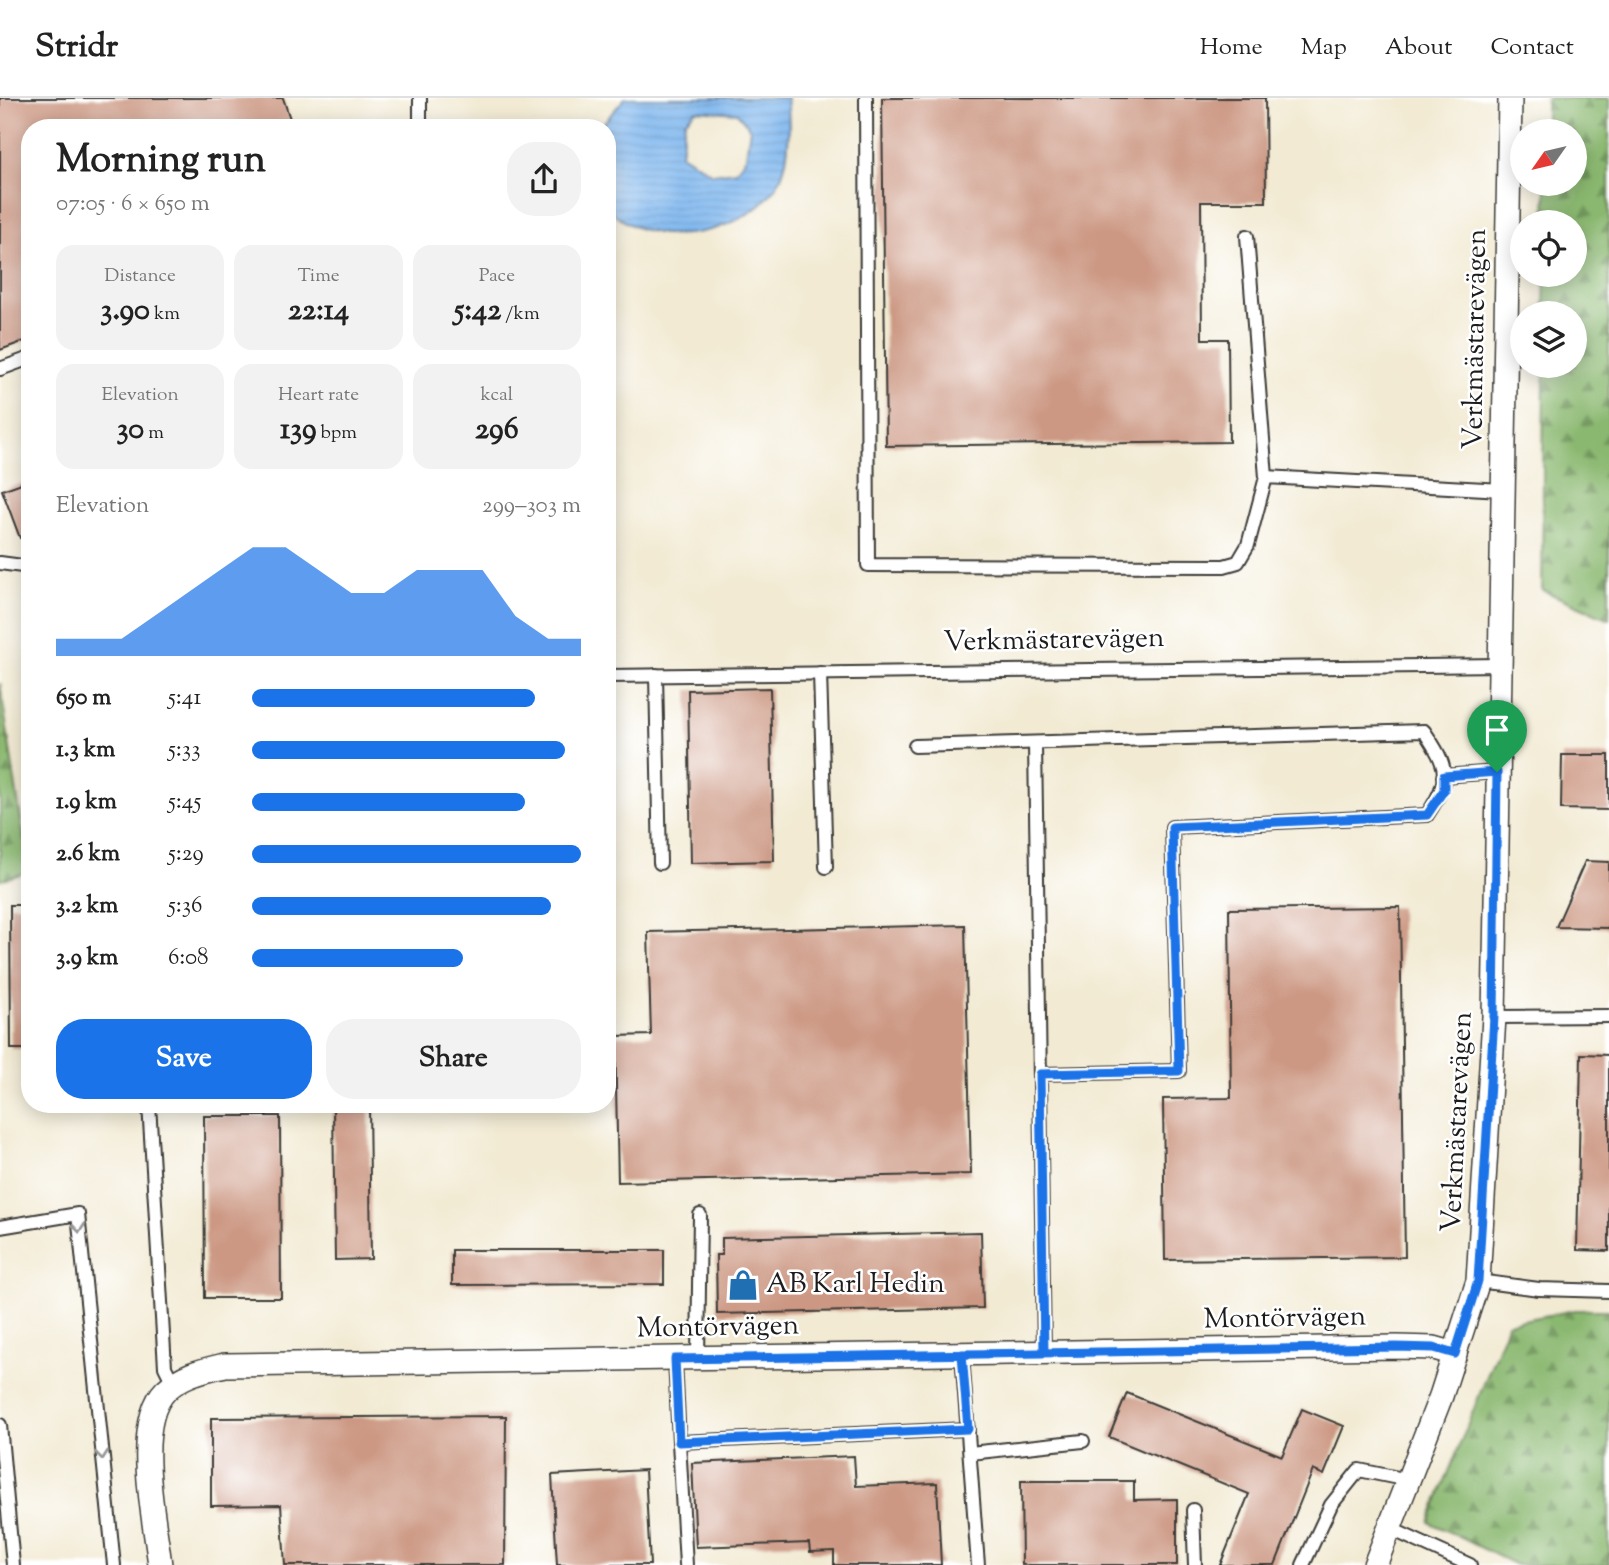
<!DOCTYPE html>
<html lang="en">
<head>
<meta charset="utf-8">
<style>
  body { margin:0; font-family:"Sorts Mill Goudy",serif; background:#f2f2f2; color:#222; height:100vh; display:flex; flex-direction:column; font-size:26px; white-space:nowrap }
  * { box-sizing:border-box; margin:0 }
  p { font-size:23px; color:#767676 }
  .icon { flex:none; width:38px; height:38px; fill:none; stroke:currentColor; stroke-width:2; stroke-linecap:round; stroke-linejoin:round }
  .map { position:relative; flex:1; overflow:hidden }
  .details { position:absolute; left:21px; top:21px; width:595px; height:994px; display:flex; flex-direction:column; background:#fff; border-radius:28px; box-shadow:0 4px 18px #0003 }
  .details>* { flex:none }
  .needle { width:46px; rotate:236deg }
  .fabs { position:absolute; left:1510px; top:21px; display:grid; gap:14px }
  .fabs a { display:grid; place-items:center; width:77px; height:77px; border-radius:50%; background:#fff; box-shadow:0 4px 18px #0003; font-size:35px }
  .pin { position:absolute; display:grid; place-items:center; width:60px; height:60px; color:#fff; margin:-72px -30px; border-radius:50% 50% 50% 0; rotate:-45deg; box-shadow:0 0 7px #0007 }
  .pin .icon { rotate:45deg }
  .round { display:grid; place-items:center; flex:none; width:74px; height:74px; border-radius:28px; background:#f2f2f2 }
  .summary { display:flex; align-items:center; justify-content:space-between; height:119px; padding:0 35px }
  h1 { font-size:38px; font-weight:800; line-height:52px }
  .figures { display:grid; grid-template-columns:repeat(3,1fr); gap:10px; height:119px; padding:7px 35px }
  .figures div { display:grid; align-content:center; border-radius:18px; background:#f2f2f2; text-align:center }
  .figures b { font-size:30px; font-weight:800 }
  .figures small { font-size:19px; font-weight:400 }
  .figures p { font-size:19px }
  .chart { height:196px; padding:14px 35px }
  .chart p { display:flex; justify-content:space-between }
  .chart svg { width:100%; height:126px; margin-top:7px; fill:#1a73e8; opacity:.7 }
  .action { display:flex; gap:14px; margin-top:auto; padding:14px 35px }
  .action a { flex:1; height:80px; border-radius:28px; background:#1a73e8; color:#fff; font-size:28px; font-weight:800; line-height:80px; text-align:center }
  .action a+a { background:#f2f2f2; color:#222 }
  ul { padding:0 35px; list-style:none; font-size:23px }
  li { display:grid; grid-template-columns:112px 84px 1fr; align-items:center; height:52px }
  li i { height:18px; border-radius:9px; background:#1a73e8 }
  header { display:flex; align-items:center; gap:42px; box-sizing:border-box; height:98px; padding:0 35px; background:#fff; border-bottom:2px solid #e0e0e0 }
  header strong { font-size:33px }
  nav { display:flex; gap:38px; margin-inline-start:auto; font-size:24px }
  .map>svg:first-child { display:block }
  .forest { fill:url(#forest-firs); stroke:#536a46; stroke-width:2 }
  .water { fill:url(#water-rules); stroke:#4e6a86; stroke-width:2; fill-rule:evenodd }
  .building { fill:#cc9883 }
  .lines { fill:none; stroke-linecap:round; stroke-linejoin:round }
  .lane-casing { stroke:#3c3b37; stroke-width:16 }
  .street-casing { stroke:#3c3b37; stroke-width:26 }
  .lane { stroke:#fff; stroke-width:12 }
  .street { stroke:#fff; stroke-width:23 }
  .oneway { stroke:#999 }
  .route-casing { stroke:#fff; stroke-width:14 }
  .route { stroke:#1a73e8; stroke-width:9 }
  .labels { text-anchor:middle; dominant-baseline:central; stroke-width:5; stroke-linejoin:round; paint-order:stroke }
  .street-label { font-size:28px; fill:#1c1c1c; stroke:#fff }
  .poi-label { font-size:28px; fill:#1c1c1c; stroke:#fff; text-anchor:start }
</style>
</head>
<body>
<header>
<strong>Stridr</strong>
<nav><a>Home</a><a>Map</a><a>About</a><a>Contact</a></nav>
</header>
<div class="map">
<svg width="1609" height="1467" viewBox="0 0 1609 1467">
  <defs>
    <pattern id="forest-firs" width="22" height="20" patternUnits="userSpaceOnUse" patternTransform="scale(1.75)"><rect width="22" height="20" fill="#8ab870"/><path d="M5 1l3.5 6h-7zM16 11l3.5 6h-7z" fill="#70955b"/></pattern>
    <pattern id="water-rules" width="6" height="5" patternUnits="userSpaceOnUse" patternTransform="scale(1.75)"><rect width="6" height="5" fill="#7fb7ef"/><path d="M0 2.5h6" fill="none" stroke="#6d9dcc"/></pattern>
  </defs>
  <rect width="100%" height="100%" fill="#fff"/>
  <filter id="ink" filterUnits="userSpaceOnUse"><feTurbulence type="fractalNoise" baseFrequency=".0143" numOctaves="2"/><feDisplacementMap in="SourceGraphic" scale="14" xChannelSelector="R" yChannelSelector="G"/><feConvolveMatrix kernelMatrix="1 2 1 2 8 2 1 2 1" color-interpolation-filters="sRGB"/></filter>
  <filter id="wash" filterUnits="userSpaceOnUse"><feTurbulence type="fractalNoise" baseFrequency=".00686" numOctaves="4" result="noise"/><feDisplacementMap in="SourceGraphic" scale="28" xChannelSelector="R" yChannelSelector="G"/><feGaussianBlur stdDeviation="1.57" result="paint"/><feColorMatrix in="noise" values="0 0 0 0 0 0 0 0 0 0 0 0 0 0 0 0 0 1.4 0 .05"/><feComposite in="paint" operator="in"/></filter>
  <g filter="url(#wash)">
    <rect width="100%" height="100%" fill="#f2ead3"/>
    <g class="forest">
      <path d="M1546,0H1609V521L1542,492L1544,268H1575V215H1544L1545,177H1575V124H1545L1546,86H1575V33H1546Z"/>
      <path d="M0,585L29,774L0,782Z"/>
      <path d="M1575,1212H1609V1467H1516L1429,1424L1508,1225Z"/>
    </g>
    <path class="water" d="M625,0H787C790,22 790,59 781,79C755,137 649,159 607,108V30H599ZM696,12L737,15L750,30L746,59L736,73L713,76L681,56L685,23Z"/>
    <g id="blocks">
      <g class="building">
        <path d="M0,0H283L293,30H30V241L0,252Z"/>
        <path d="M882,0H1265L1266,104H1201L1202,241H1228L1229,344L886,348Z"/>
        <path d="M30,382V437L20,440L2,392Z"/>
        <path d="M770,590L774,763L691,765L688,592Z"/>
        <path d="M1562,657H1609V712L1561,711Z"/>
        <path d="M1585,763L1609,764V830L1556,829Z"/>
        <path d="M10,807H30V951H11Z"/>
        <path d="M1400,809L1405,1159L1165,1162L1163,1001L1231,1000L1229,811Z"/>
        <path d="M965,827L971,1076L618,1084L615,938L651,937L648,834Z"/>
        <path d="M1581,956L1609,957V1153L1577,1152Z"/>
        <path d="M333,1006H369L371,1161L335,1162Z"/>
        <path d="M204,1018H280L281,1200H205Z"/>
        <path d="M981,1134L983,1210L717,1216L716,1157H722V1140Z"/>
        <path d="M452,1152H664V1186L452,1187Z"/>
        <path d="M1127,1295L1282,1358L1302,1311L1344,1328L1324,1377L1313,1372L1275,1467H1220L1249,1396L1109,1339Z"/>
        <path d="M506,1318L505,1467H285L281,1407L211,1408V1320Z"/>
        <path d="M854,1358L856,1388L937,1385L941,1467H834V1453L810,1454L809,1445L696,1449L692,1365Z"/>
        <path d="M645,1372L650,1467H557L552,1377Z"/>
        <path d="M1021,1383H1134V1402L1177,1401V1467H1022Z"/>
      </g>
    </g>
  </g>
  <g filter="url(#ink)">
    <use href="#blocks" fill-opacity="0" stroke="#3c3b37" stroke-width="2"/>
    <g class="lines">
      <defs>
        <g id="lane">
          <path d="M866,0L868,467L1224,468L1238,464L1248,447L1266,379L1503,392"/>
          <path d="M420,30V0"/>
          <path d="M1247,138L1266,379"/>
          <path d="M0,271L30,260"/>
          <path d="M0,465L30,469"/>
          <path d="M820,575L826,769"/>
          <path d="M656,577L660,765"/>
          <path d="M607,578L1501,567"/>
          <path d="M1035,646L1044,1255"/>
          <path d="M915,648L1424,633C1448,669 1452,679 1427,717L1172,729L1179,973L1040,976"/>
          <path d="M1443,678L1497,674"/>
          <path d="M1494,919L1609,918"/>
          <path d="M149,1006L165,1269L174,1287"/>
          <path d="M0,1129L78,1116L114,1467"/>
          <path d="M1478,1183L1539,1191L1609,1193"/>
          <path d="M962,1257L978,1467"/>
          <path d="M698,1260L700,1117"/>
          <path d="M675,1261L679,1344L968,1331"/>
          <path d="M0,1327L13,1467"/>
          <path d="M679,1344L686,1467"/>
          <path d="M970,1355L1083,1343"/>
          <path d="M1193,1412L1195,1467"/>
          <path d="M1389,1430L1470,1467"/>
          <path d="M1303,1467L1331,1407L1359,1372L1408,1382"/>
        </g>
        <g id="street">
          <path d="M160,1467C155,1423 132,1326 166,1292C183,1276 204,1272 225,1267L1397,1249L1434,1250L1455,1256"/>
          <path d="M1375,1467L1441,1298L1478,1183L1494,919L1510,0"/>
        </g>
      </defs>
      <use href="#lane" class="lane-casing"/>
      <use href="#street" class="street-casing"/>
      <use href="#lane" class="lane"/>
      <use href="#street" class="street"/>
    </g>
    <defs><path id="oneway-chevron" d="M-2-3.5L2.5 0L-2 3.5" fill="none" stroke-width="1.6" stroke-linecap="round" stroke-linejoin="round" transform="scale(1.75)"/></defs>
    <g class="oneway">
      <use href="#oneway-chevron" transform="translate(79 1130) rotate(84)"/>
      <use href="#oneway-chevron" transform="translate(102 1357) rotate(84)"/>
    </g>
  </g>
  <g class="lines" filter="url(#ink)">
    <defs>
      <path id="route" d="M1497,674L1494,919L1478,1183L1455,1256L1434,1250L1396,1249L675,1261L679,1344L968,1331L962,1256L1044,1255L1040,976L1179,973L1172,729L1427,717L1444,692V678L1497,674"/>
    </defs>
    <use href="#route" class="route-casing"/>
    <use href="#route" class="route"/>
  </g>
  <defs>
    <symbol id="shop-bare" viewBox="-9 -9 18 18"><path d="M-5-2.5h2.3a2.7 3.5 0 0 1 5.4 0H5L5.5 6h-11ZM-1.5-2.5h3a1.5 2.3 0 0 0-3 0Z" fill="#1f6fb2" stroke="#fff" stroke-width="2.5" paint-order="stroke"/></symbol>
  </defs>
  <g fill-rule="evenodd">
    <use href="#shop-bare" x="721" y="1165" width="44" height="44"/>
  </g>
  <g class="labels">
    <g class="street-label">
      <text transform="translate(1476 241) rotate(-89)">Verkmästarevägen</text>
      <text transform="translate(1054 543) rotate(-1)">Verkmästarevägen</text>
      <text transform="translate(1458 1024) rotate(-87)">Verkmästarevägen</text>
      <text transform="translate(1285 1221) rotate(-1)">Montörvägen</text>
      <text transform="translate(718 1230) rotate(-1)">Montörvägen</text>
    </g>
    <g class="poi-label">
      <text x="766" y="1187">AB Karl Hedin</text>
    </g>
  </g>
</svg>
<div class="fabs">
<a><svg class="needle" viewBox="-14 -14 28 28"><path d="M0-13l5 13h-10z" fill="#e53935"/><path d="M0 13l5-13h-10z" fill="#767676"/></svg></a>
<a><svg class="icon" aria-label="locate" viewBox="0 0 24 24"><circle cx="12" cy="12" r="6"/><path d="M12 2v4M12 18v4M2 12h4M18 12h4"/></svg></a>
<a><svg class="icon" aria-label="layers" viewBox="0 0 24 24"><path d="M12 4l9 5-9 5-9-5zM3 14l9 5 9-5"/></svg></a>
</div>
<div class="pin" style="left:1497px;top:674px;background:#1e9e55"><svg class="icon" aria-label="arrive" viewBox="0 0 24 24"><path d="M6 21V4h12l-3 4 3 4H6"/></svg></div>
<section class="details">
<div class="summary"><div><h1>Morning run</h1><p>07:05 · 6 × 650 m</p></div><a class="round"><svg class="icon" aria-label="share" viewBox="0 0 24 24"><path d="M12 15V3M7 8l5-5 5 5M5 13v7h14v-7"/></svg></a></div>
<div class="figures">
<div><p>Distance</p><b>3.90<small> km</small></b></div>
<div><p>Time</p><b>22:14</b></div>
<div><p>Pace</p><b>5:42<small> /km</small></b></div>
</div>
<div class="figures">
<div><p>Elevation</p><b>30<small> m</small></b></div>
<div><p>Heart rate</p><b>139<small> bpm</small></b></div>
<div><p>kcal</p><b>296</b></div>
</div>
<div class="chart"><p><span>Elevation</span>299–303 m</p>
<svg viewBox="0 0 160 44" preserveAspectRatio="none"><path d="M0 44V38L10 38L20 38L30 30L40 22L50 14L60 6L70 6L80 14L90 22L100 22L110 14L120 14L130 14L140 30L150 38L160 38V44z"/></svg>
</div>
<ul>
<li><b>650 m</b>5:41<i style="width:86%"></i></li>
<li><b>1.3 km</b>5:33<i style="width:95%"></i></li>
<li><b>1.9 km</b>5:45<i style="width:83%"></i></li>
<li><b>2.6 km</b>5:29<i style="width:100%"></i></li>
<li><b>3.2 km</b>5:36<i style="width:91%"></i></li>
<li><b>3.9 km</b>6:08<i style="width:64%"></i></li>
</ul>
<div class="action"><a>Save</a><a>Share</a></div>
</section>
</div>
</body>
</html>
